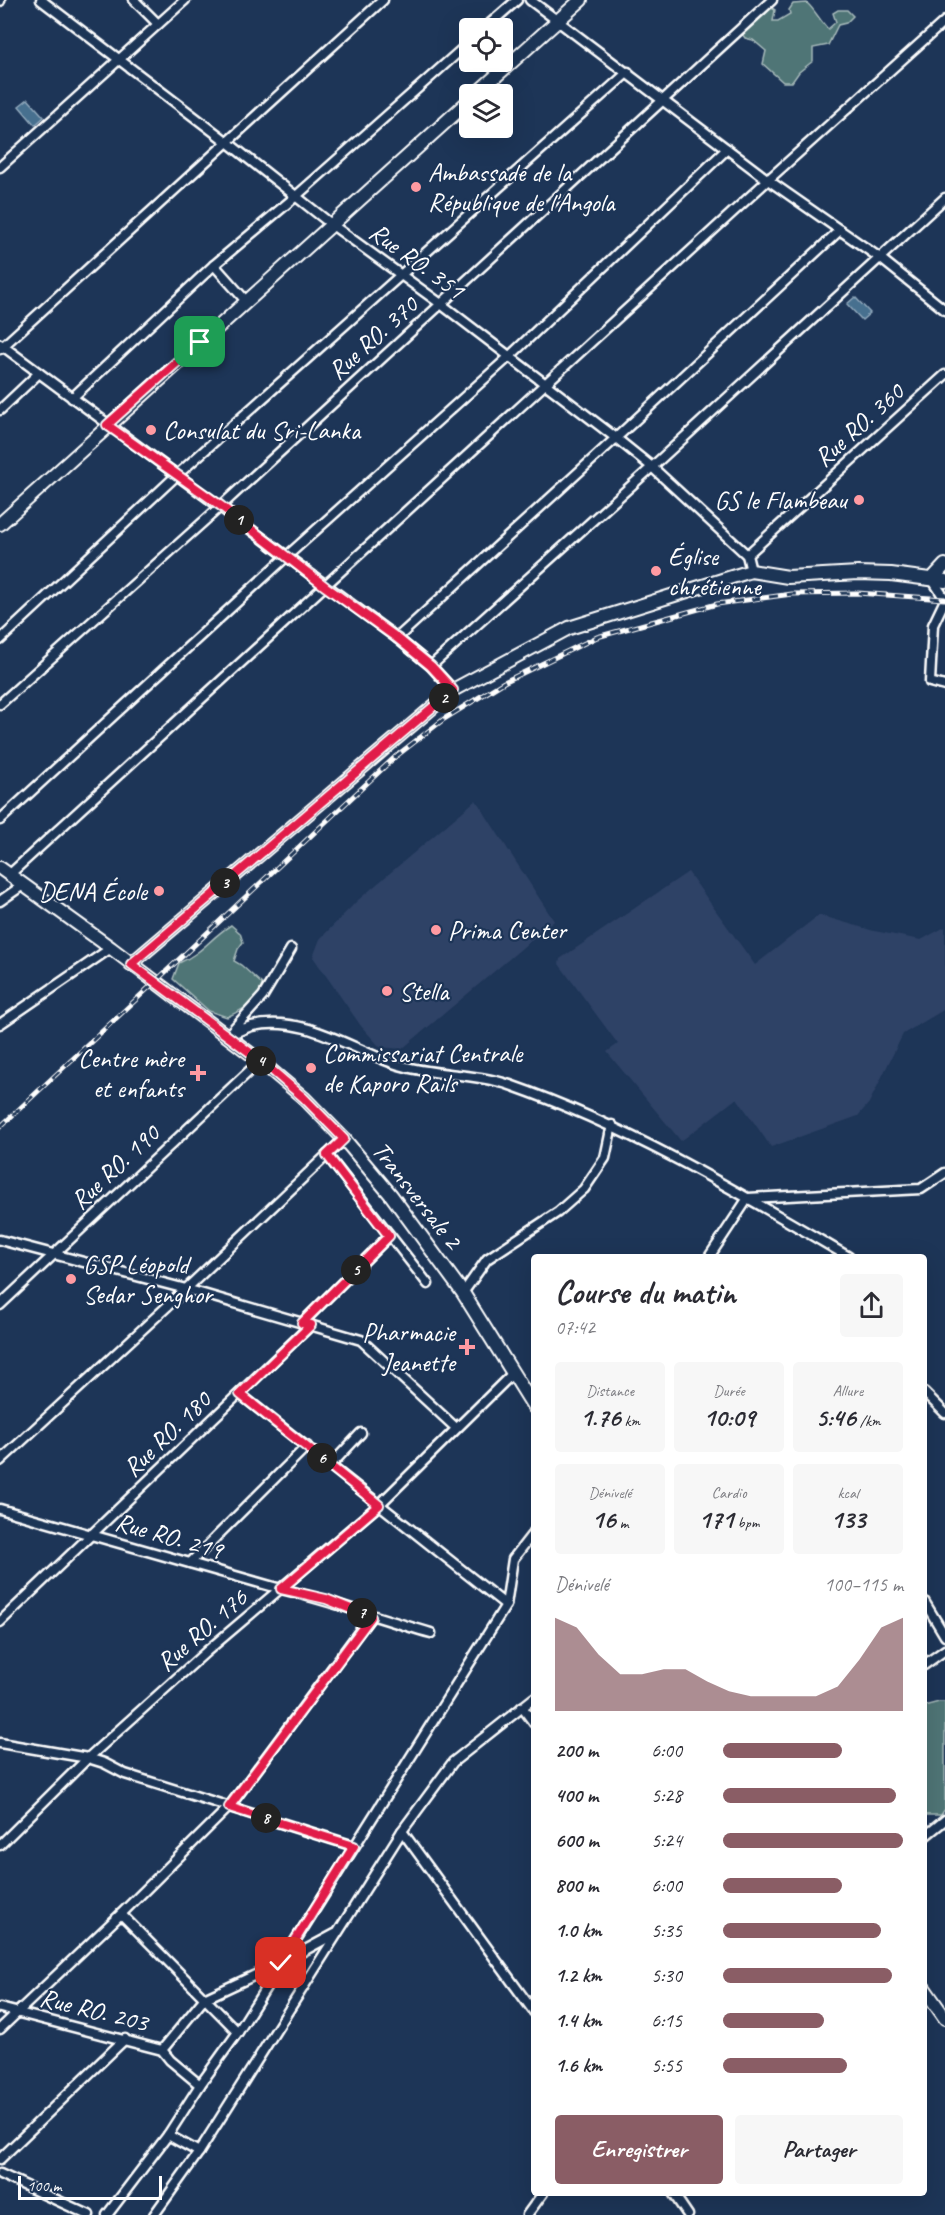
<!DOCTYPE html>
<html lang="fr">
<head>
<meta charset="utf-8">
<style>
  body { margin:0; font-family:Caveat,sans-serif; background:#f7f7f7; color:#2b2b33; height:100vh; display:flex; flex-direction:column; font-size:22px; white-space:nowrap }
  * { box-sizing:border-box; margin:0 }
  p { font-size:20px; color:#7c7c81 }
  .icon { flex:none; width:33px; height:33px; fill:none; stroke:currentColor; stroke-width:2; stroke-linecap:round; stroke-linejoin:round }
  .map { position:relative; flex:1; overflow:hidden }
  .details { position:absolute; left:531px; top:1254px; width:396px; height:942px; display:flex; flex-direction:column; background:#fff; border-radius:6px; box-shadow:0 6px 24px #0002 }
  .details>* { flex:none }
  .controls { position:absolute; left:459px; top:18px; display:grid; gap:12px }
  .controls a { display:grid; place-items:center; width:54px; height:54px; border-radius:6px; background:#fff; box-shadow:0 6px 24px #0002; font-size:30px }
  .scale { position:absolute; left:18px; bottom:15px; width:144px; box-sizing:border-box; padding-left:6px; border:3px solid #fff; border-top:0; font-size:16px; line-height:21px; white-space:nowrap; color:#fff; -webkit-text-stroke:4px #1d3557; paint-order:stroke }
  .pin { position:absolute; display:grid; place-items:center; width:51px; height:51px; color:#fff; margin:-26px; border-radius:12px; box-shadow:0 3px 9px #0006 }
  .km { position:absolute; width:30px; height:30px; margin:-15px; border-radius:50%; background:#222; color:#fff; font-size:16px; line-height:30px; text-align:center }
  .round { display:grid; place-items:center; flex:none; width:63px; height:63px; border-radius:6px; background:#f7f7f7 }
  .summary { display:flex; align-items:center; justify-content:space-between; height:102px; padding:0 24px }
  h1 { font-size:33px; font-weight:600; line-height:45px }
  .metrics { display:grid; grid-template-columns:repeat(3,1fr); gap:9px; height:102px; padding:6px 24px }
  .metrics div { display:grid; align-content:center; border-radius:6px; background:#f7f7f7; text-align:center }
  .metrics b { font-size:26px; font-weight:600 }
  .metrics small { font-size:16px; font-weight:400 }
  .metrics p { font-size:16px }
  .chart { height:168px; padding:12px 24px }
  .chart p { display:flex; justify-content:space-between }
  .chart svg { width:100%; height:108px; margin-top:6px; fill:#8a5d65; opacity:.7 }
  .primary-button { display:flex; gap:12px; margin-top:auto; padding:12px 24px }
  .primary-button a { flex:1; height:69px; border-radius:6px; background:#8a5d65; color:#fff; font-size:24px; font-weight:600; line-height:69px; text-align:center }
  .primary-button a+a { background:#f7f7f7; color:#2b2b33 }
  ul { padding:0 24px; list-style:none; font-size:20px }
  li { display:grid; grid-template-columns:96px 72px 1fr; align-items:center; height:45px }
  li i { height:15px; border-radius:8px; background:#8a5d65 }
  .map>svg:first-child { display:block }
  .built { fill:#2f4266 }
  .green { fill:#4f7476; stroke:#a7baba; stroke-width:1.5 }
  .water { fill:#476f8f; stroke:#91a9bc; stroke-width:1.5 }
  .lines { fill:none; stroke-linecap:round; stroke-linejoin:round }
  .street-casing { stroke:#fff; stroke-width:13 }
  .secondary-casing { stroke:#fff; stroke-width:16 }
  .street { stroke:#1d3557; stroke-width:8 }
  .secondary { stroke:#1d3557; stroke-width:12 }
  .rail-casing { stroke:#fff; stroke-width:5 }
  .rail { stroke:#1d3557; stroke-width:3; stroke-dasharray:9; stroke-linecap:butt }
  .route-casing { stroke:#fff; stroke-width:12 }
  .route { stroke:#e11d48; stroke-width:8 }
  .poi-dot { fill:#ff9aa2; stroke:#1d3557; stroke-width:2 }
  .labels { text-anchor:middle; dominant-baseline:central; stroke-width:4.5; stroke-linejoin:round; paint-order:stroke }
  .poi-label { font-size:26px; fill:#fff; stroke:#1d3557; text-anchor:start }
  .street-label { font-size:26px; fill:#fff; stroke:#1d3557 }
</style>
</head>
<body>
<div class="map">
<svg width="945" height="2215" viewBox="0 0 945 2215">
  <rect width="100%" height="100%" fill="#1d3557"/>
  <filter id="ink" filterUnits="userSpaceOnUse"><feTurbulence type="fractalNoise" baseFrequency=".0167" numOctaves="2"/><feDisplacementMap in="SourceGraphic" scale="12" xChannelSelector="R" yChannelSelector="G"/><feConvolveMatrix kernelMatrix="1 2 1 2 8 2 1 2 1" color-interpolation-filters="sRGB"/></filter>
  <g filter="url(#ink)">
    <g class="built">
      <path d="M476,800L554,921L402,1049L380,1047L361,1026L313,957L320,939L357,901Z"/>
      <path d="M688,872L755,965L819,915L874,931L921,940L945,927V1009L903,1034L869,1103L858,1116L771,1147L737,1098L681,1141L607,1052L618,1044L559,964L560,959Z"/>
    </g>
    <g class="green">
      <path d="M807,3C815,10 820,21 828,29L836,22L833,13L838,10H847L853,16L846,23L838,25L828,45L813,48V61L799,72L792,82H783L763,64L766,51L753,40L745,38L742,34L744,29L758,20L759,16L770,7L775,10L773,21H778L790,14L789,10L793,4Z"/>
      <path d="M231,925L240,933L243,942L238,949L234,961L241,965L262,984C260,1002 242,1010 227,1017L209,1011L173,979L179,963C204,952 210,938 231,925Z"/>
      <path d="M939,1702H945V1809L941,1815H924V1706Z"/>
    </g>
    <g class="water">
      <path d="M28,99L44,117L35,125L19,106Z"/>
      <path d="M855,297L870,313L862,320L847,304Z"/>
    </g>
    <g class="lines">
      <defs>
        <g id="street">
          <path d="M41,0L226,141L331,224L441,304L616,438L652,467L747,555L751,571"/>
          <path d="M134,0L158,24"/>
          <path d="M530,0L768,180L880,258L945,310"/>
          <path d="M0,1V0"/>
          <path d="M485,28L517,0"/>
          <path d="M0,167L185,0"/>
          <path d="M214,265L246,301"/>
          <path d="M0,344L397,638L431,666L453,690"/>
          <path d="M0,349L383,0"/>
          <path d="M72,398L214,265L295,197L470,42"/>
          <path d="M0,410L39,373"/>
          <path d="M747,555L945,375"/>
          <path d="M932,579L945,599"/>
          <path d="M945,600L933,625L930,682L945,686"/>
          <path d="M397,638L616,438L840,230"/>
          <path d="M0,640L177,475L628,72"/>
          <path d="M431,666L652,467L945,198"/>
          <path d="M0,704L221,506L772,0"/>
          <path d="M0,820L287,556L510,356L727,149"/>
          <path d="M9,875L768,180L945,21"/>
          <path d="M0,901L23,885"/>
          <path d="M291,949L263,996L227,1036C235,1033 244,1028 252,1026C305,1014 351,1050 399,1065C435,1076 475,1073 510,1085C630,1127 740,1193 849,1257"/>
          <path d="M0,1024L111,948"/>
          <path d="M327,1155L428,1284"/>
          <path d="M0,1240L186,1289L361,1340L456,1428"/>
          <path d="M709,1257L748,1198L921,1189L945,1173"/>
          <path d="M463,1293L487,1259L558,1212L584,1189L605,1158L612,1125"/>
          <path d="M0,1305L260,1061"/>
          <path d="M302,1323L389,1236"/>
          <path d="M924,1392L945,1413"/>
          <path d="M240,1394L506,1605"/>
          <path d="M0,1461L186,1289L344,1139"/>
          <path d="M330,1466L361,1433"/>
          <path d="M0,1509L281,1589C332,1601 381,1619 431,1633"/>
          <path d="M190,1563L307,1446"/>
          <path d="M924,1601L945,1636"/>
          <path d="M0,1622L311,1325"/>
          <path d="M924,1665L945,1650"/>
          <path d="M522,1707L534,1723"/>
          <path d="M0,1743L88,1758L104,1763L125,1774L354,1846"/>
          <path d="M402,1831L534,2012"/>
          <path d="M924,1837L945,1820"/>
          <path d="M0,1845L88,1758L207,1651L379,1505L512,1374"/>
          <path d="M121,1914L238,2032"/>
          <path d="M0,2008L162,2050L170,2060L200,2085"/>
          <path d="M0,2029L121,1914L229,1807L371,1616"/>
          <path d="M162,2050L204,1999L281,1963L335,1934"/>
          <path d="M168,2135L199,2152"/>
          <path d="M0,2159L125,2039"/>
          <path d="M0,2174L89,2215"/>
          <path d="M673,2193L688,2215"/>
          <path d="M107,2215L168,2135L200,2085L238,2032L506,1605L513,1559L534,1532"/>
          <path d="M154,2215L199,2152L402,1831L453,1762L534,1698"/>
          <path d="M527,2215L543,2193"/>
        </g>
        <g id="secondary">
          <path d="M476,94L581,0"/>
          <path d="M0,524L470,100"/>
          <path d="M932,579L945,565"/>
          <path d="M0,868L111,948L260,1061L304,1098L344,1139L391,1195L463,1293L534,1407"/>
          <path d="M131,964L453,690L569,628L751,571L788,577L858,573L891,574L945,581"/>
          <path d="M924,1988L945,2018"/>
        </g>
      </defs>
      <use href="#street" class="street-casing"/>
      <use href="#secondary" class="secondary-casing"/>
      <use href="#street" class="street"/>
      <use href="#secondary" class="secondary"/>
      <defs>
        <path id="rail" d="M0,1127L395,757L444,719L504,682L597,637L717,604L792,594L857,593L945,599"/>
      </defs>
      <use href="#rail" class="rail-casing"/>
      <use href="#rail" class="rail"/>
    </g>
  </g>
  <g class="lines" filter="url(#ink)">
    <defs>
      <path id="route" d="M200,342L107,425L221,506L326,587L397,638L431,666L453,690L131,964L260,1060L304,1098L344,1139L327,1155L389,1236L302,1323L311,1325L240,1394L379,1505L281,1589L326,1599L371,1617L229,1807L354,1846L281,1963"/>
    </defs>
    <use href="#route" class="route-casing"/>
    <use href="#route" class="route"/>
  </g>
  <g class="poi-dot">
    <circle cx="416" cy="187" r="6"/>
    <circle cx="151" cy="430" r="6"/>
    <circle cx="859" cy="500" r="6"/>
    <circle cx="656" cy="571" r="6"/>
    <circle cx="159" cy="891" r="6"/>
    <circle cx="436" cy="930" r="6"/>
    <circle cx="387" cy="991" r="6"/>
    <circle cx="311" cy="1068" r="6"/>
    <path d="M195 1064h6v6h6v6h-6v6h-6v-6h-6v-6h6z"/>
    <circle cx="71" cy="1279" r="6"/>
    <path d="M464 1338h6v6h6v6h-6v6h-6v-6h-6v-6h6z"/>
  </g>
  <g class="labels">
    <g class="poi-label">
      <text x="428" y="172">Ambassade de la<tspan x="428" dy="30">République de l'Angola</tspan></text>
      <text x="163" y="430">Consulat du Sri-Lanka</text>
      <text x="847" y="500" text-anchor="end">GS le Flambeau</text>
      <text x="668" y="556">Église<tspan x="668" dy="30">chrétienne</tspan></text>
      <text x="147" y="891" text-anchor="end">DENA École</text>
      <text x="448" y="930">Prima Center</text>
      <text x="399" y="991">Stella</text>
      <text x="323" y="1053">Commissariat Centrale<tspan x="323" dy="30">de Kaporo Rails</tspan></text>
      <text x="184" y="1058" text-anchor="end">Centre mère<tspan x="184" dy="30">et enfants</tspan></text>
      <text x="83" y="1264">GSP Léopold<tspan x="83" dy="30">Sedar Senghor</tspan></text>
      <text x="455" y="1332" text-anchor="end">Pharmacie<tspan x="455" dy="30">Jeanette</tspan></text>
    </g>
    <g class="street-label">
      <text transform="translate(417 261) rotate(36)">Rue RO. 351</text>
      <text transform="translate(373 338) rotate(-42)">Rue RO. 370</text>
      <text transform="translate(859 425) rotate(-42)">Rue RO. 360</text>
      <text transform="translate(115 1167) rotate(-43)">Rue RO. 190</text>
      <text transform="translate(417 1195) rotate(52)">Transversale 2</text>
      <text transform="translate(167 1434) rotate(-44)">Rue RO. 180</text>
      <text transform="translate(169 1536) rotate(16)">Rue RO. 219</text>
      <text transform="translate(202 1630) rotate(-41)">Rue RO. 176</text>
      <text transform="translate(94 2010) rotate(14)">Rue RO. 203</text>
    </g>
  </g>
</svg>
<div class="controls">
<a><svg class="icon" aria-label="locate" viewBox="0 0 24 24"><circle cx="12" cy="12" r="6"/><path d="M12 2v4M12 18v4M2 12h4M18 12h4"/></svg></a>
<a><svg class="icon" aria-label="layers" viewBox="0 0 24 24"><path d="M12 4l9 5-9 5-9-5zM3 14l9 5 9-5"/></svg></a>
</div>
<div class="scale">100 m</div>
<div class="pin" style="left:200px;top:342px;background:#1e9e55"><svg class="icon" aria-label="arrive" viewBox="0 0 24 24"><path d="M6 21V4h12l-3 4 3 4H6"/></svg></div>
<div class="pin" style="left:281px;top:1963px;background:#d93025"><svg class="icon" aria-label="check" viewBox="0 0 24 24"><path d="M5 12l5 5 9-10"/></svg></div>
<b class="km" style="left:239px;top:520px">1</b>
<b class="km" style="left:444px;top:698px">2</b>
<b class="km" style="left:225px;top:883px">3</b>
<b class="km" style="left:261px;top:1061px">4</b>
<b class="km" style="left:356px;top:1270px">5</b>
<b class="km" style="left:322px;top:1458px">6</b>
<b class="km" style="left:362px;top:1613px">7</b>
<b class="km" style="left:266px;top:1818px">8</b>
<section class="details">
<div class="summary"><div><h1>Course du matin</h1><p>07:42</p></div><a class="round"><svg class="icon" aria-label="share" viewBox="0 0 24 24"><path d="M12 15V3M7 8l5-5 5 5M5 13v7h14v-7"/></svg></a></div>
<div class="metrics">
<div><p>Distance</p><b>1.76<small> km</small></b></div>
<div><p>Durée</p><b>10:09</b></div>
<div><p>Allure</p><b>5:46<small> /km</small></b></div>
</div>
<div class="metrics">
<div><p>Dénivelé</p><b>16<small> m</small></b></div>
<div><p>Cardio</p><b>171<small> bpm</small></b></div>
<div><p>kcal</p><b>133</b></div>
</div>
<div class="chart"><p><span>Dénivelé</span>100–115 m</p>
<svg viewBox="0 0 160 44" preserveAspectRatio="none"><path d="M0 44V6L10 10L20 21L30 29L40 29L50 27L60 27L70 32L80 36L90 38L100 38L110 38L120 38L130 34L140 23L150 10L160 6V44z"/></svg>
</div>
<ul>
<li><b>200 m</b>6:00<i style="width:66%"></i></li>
<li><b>400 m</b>5:28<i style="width:96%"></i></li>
<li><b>600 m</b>5:24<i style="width:100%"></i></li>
<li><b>800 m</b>6:00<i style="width:66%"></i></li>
<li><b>1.0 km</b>5:35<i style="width:88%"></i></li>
<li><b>1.2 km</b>5:30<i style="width:94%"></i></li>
<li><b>1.4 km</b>6:15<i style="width:56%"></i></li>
<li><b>1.6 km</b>5:55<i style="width:69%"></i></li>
</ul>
<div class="primary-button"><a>Enregistrer</a><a>Partager</a></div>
</section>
</div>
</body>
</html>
